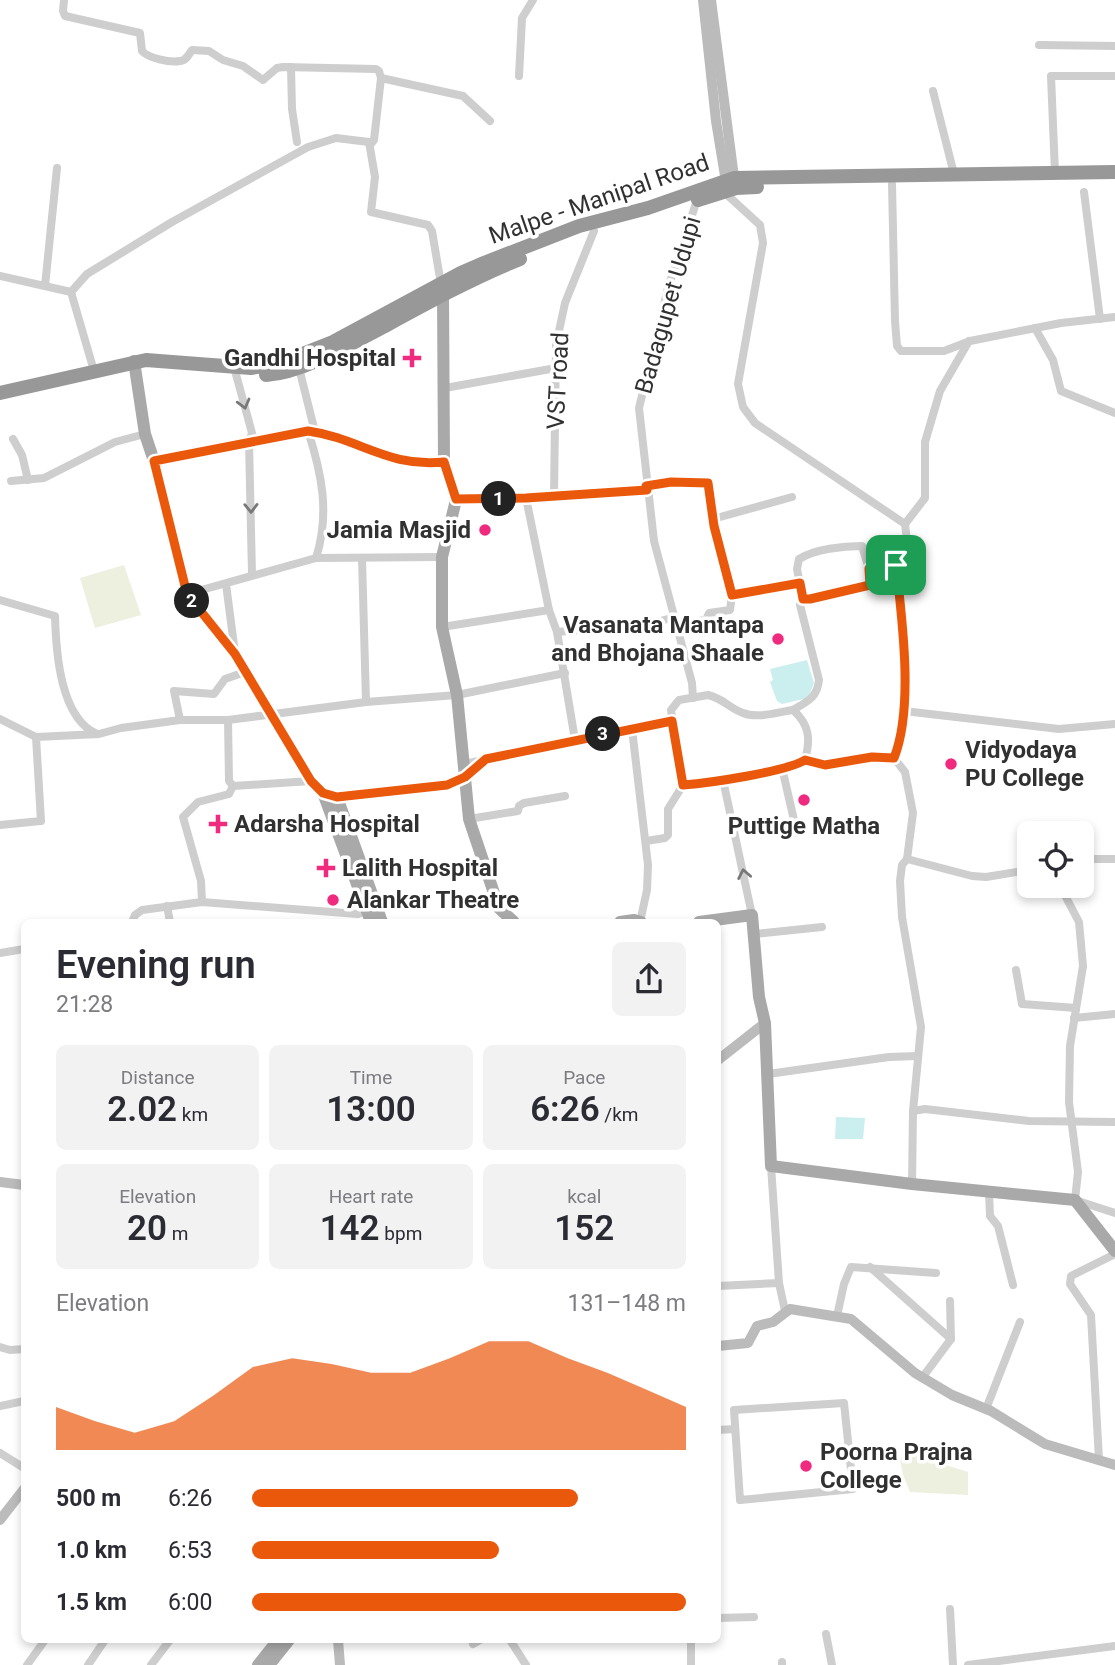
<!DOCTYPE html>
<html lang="en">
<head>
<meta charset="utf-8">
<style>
  body { margin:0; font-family:Roboto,sans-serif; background:#f2f2f3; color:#2b2b33; height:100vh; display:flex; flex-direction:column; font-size:26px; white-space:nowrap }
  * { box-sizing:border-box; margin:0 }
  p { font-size:23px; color:#7c7c81 }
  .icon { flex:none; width:38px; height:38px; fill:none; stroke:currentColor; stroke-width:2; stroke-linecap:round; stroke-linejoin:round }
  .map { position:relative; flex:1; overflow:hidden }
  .sheet { position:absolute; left:21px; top:919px; width:700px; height:724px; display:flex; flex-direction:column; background:#fff; border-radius:10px; box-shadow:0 4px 10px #0003 }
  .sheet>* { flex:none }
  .fabs { position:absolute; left:1017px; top:821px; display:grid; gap:14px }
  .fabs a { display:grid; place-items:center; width:77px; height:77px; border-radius:10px; background:#fff; box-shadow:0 4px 10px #0003; font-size:35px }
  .pin { position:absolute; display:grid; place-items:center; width:60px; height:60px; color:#fff; margin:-30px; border-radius:14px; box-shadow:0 4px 10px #0006 }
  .km { position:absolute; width:35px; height:35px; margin:-18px; border-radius:50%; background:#222; color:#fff; font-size:19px; line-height:35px; text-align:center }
  .round { display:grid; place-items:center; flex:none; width:74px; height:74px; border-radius:10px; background:#f2f2f3 }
  .headline { display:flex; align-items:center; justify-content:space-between; height:119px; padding:0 35px }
  h1 { font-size:38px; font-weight:600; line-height:52px }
  .figures { display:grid; grid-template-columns:repeat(3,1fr); gap:10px; height:119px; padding:7px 35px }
  .figures div { display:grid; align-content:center; border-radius:10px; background:#f2f2f3; text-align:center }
  .figures b { font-size:35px; font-weight:600 }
  .figures small { font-size:19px; font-weight:400 }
  .figures p { font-size:19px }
  .chart { height:196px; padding:14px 35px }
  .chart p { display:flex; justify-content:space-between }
  .chart svg { width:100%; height:126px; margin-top:7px; fill:#ea580c; opacity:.7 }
  ul { padding:0 35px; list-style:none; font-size:23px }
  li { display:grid; grid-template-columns:112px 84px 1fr; align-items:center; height:52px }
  li i { height:18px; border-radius:9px; background:#ea580c }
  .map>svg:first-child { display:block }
  .green { fill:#edefdf }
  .water { fill:#cbeeef }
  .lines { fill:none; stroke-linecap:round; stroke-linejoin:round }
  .street { stroke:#cecece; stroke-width:8 }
  .secondary { stroke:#bbb; stroke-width:10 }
  .primary { stroke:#a9a9a9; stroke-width:12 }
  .highway { stroke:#989898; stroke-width:14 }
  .oneway { stroke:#787878 }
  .route-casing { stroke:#fff; stroke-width:14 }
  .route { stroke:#ea580c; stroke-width:9 }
  .poi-dot { fill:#f02b7f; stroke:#fff; stroke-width:2.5 }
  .labels { text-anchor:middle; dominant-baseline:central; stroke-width:7; stroke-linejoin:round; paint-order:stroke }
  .street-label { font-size:24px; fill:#313131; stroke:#fff }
  .poi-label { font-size:24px; font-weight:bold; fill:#313131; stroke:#fff; text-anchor:start }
</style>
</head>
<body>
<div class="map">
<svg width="1115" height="1665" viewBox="0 0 1115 1665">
  <rect width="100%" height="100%" fill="#fff"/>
  <g class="green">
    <path d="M124,565L141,615L95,628L80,578Z"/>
    <path d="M905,1452L968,1472V1495L910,1492L903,1475L900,1459Z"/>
  </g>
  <g class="water">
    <path d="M807,660L814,683L808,698L782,704L777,701L770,682L773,680L770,669Z"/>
    <path d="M836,1117L865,1118L863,1139H835Z"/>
  </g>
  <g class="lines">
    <g class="street">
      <path d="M64,0L63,11L65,16L140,33L142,51C148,58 170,63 180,61C186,61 189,54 192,50L209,51L223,60L243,66L263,80L277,68L283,67L376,69L379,71L381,78L374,140L370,145"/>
      <path d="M1039,45L1115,46"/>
      <path d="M291,67L292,109L297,142"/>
      <path d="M519,76L522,18L533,0"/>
      <path d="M381,78L463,96L490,121"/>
      <path d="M933,91L954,174"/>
      <path d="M1055,173L1051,76H1115"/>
      <path d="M892,184L895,321L897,346L901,351H944L970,341L1061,323L1115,317"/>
      <path d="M724,192L760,225L763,243L738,384L743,407L755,423L905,524L909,558L896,565C902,619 914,708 894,758"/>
      <path d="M1084,192L1100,319"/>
      <path d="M0,276L71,292L94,371"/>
      <path d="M45,286L57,168"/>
      <path d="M71,292L87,274L172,222L308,147L336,138L369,142L375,177L371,212L428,225L432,231L441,284"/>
      <path d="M1035,328L1053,360L1061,391L1115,413"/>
      <path d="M298,364L315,432"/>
      <path d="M234,367L252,433L249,442L252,574"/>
      <path d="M445,388L556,368"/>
      <path d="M308,431C322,474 330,514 316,558"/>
      <path d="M13,439L22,455L28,480"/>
      <path d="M154,461L308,431C358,438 390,468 444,462"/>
      <path d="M11,481L44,478L115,442L145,434"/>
      <path d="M647,486L671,483H708L714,526L732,595L800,583"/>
      <path d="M554,496L556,345L565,303L594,231"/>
      <path d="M526,498L549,610L557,632L575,740"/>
      <path d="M456,500L526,498L647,490"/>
      <path d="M713,519L792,497"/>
      <path d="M905,524L925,498V442L940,391L969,341"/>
      <path d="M362,558L366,702"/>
      <path d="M869,569L870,585L803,599L797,569L799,559C815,549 843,546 862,546L869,569L896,565"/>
      <path d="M226,584L235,653"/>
      <path d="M187,594L316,558L442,557"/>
      <path d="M0,600L55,616C56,652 60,718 97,734"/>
      <path d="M676,624L706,620L709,613L730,610L732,595"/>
      <path d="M442,627L549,610"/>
      <path d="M557,632L653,623L675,617"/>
      <path d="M708,695C724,699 729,708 743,713C757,719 778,712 793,710C809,724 811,739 805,759C786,772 708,783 683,785L680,777L671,710L679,700Z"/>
      <path d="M693,698L692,683L654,541L639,408L668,288L697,200"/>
      <path d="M793,710C808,701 817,698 819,680L800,605"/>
      <path d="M904,711L1059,729L1115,724"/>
      <path d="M0,719L36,737"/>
      <path d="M180,720L174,691L214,694L225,679L245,672"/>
      <path d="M632,729L648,865L647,890L640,922"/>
      <path d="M894,758L905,772L913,813L907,859L902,865L900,881L902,917L921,1027L913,1111L912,1184"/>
      <path d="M805,759L825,765L872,757L894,758"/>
      <path d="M464,764L672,721"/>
      <path d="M782,768L797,833"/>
      <path d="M723,780L752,915"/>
      <path d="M233,786L311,781"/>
      <path d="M337,797L447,785L465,777L484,761"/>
      <path d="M469,819L518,811L519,806L524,803L565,796"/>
      <path d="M0,825L41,821L36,737L99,734L121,728L180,720H228L366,702L457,695L565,673"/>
      <path d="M646,841L665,838L668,835V809L683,785"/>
      <path d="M907,859L972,876L986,877L1029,870"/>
      <path d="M1082,859H1115"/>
      <path d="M1060,886L1079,922L1083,966L1070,1046L1069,1102L1078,1172L1075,1200L1115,1213"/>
      <path d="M202,902L201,881L183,817L198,802L229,794L233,786L229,781L228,720"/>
      <path d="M167,906L170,922"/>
      <path d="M132,922L135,915L142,910L202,902L358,914L367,911"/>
      <path d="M755,934L822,927"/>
      <path d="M0,953L24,949"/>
      <path d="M1016,970L1022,1004L1076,1008"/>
      <path d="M1074,1018L1115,1014"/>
      <path d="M768,1074L889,1057L917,1056"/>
      <path d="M913,1111L925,1109L1029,1121L1115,1122"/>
      <path d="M771,1166L779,1283L785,1311"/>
      <path d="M989,1192L990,1216L998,1226L1013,1285"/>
      <path d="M870,1267L951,1339L922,1378"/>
      <path d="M718,1286L779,1283"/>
      <path d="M950,1301L951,1339"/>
      <path d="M837,1316L844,1284L851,1267L936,1273"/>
      <path d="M0,1347L10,1350L24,1349"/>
      <path d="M844,1403L853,1489L740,1500L734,1410Z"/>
      <path d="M0,1406L24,1401"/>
      <path d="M986,1409L1020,1322"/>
      <path d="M718,1430L735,1429"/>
      <path d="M0,1453L24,1468"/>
      <path d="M1099,1460L1091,1315L1070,1284L1071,1276L1115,1254"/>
      <path d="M950,1609L953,1665"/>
      <path d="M718,1618L754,1617"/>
      <path d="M826,1634L832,1665"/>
      <path d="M510,1640L526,1665"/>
      <path d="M473,1644L480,1640"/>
      <path d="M782,1662V1665"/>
      <path d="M27,1665L45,1640"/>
      <path d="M88,1665L105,1640"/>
      <path d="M151,1665L170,1640"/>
      <path d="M691,1665V1640"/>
      <path d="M968,1665L1115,1646"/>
    </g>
    <g class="secondary">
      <path d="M703,0L716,121L727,188"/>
      <path d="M711,0L735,185"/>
      <path d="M718,1060L765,1023"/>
      <path d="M0,1182L24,1185"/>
      <path d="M718,1346L748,1343L757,1326L773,1322L790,1309L851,1319L915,1373L952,1395L991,1411L1045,1444L1115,1465"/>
      <path d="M0,1520L24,1489"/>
      <path d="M338,1640L340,1665"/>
    </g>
    <g class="primary">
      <path d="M443,294L444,462L456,500L442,557V627L457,695L469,819L499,908L514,922"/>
      <path d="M134,361L145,434L154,461L187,594L235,654L311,781L323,793L371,922"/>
      <path d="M323,793L337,797L382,922"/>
      <path d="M620,922L634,920L641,922"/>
      <path d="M699,922L752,915L759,997L765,1023L771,1166L912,1184L1075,1200L1115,1251"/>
      <path d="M258,1665L278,1640"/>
      <path d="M269,1665L289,1640"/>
    </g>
    <g class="highway">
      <path d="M698,200L736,188L757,187"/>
      <path d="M266,375C305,372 350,344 385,326C429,302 473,278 520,259"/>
      <path d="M0,393L146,360L251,368L277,364L333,342L461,273L484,263L579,226L648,208L734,178L1115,172"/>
    </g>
  </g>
  <defs><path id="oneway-chevron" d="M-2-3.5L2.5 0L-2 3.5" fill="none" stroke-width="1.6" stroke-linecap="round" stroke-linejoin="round" transform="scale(1.75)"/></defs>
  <g class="oneway">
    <use href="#oneway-chevron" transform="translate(244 404) rotate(75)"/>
    <use href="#oneway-chevron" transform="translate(251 508) rotate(89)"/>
    <use href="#oneway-chevron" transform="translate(744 874) rotate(-101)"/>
  </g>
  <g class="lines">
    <defs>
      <path id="route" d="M308,431C359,438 388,468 444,462L456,499L526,498L647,490L646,486L671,482L708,483L714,526L732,595L800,583L803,599H810L870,585L869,569L896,565C902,619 914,708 894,758L872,757L825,765L805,760C785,772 709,783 683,785L672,721L486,759L465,777L447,785L337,797L323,793L311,781L235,654L187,594L154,461Z"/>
    </defs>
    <use href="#route" class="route-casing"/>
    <use href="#route" class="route"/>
  </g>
  <g class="poi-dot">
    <path d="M408.5 347.5h7v7h7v7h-7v7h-7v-7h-7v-7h7z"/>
    <circle cx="485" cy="530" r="7"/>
    <circle cx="778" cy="639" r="7"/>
    <circle cx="951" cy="764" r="7"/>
    <circle cx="804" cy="800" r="7"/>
    <path d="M214.5 813.5h7v7h7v7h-7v7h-7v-7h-7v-7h7z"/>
    <path d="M322.5 857.5h7v7h7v7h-7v7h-7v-7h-7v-7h7z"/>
    <circle cx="333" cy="900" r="7"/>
    <circle cx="806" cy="1466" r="7"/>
  </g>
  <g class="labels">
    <g class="street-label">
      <text transform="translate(599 199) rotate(-19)">Malpe - Manipal Road</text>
      <text transform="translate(668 305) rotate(-74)">Badagupet Udupi</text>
      <text transform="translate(558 381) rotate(-87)">VST road</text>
    </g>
    <g class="poi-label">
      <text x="396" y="358" text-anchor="end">Gandhi Hospital</text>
      <text x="471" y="530" text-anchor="end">Jamia Masjid</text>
      <text x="764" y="625" text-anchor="end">Vasanata Mantapa<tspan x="764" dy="28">and Bhojana Shaale</tspan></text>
      <text x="965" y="750">Vidyodaya<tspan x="965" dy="28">PU College</tspan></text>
      <text x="234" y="824">Adarsha Hospital</text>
      <text x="804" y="826" text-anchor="middle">Puttige Matha</text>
      <text x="342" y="868">Lalith Hospital</text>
      <text x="347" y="900">Alankar Theatre</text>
      <text x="820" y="1452">Poorna Prajna<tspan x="820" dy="28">College</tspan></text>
    </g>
  </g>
</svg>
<div class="fabs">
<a><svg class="icon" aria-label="locate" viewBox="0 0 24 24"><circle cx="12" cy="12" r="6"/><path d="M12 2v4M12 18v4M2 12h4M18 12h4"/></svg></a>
</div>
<div class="pin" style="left:896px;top:565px;background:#1e9e55"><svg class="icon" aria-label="arrive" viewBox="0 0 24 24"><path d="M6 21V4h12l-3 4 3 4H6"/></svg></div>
<b class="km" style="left:499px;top:499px">1</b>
<b class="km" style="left:192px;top:601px">2</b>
<b class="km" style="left:603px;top:734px">3</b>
<section class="sheet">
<div class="headline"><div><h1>Evening run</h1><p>21:28</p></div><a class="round"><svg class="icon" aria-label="share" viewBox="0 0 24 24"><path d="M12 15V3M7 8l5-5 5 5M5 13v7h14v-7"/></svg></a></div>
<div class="figures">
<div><p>Distance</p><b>2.02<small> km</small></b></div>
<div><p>Time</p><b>13:00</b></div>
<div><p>Pace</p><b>6:26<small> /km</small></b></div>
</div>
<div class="figures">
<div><p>Elevation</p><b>20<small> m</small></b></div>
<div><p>Heart rate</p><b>142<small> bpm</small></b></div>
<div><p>kcal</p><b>152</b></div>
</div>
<div class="chart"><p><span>Elevation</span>131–148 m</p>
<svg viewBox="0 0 160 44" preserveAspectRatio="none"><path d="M0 44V29L10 34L20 38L30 34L40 25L50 15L60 12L70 14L80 17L90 17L100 12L110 6L120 6L130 12L140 17L150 23L160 29V44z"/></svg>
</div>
<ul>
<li><b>500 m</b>6:26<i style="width:75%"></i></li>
<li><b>1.0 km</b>6:53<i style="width:57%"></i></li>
<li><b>1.5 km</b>6:00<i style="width:100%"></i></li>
</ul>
</section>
</div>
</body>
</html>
